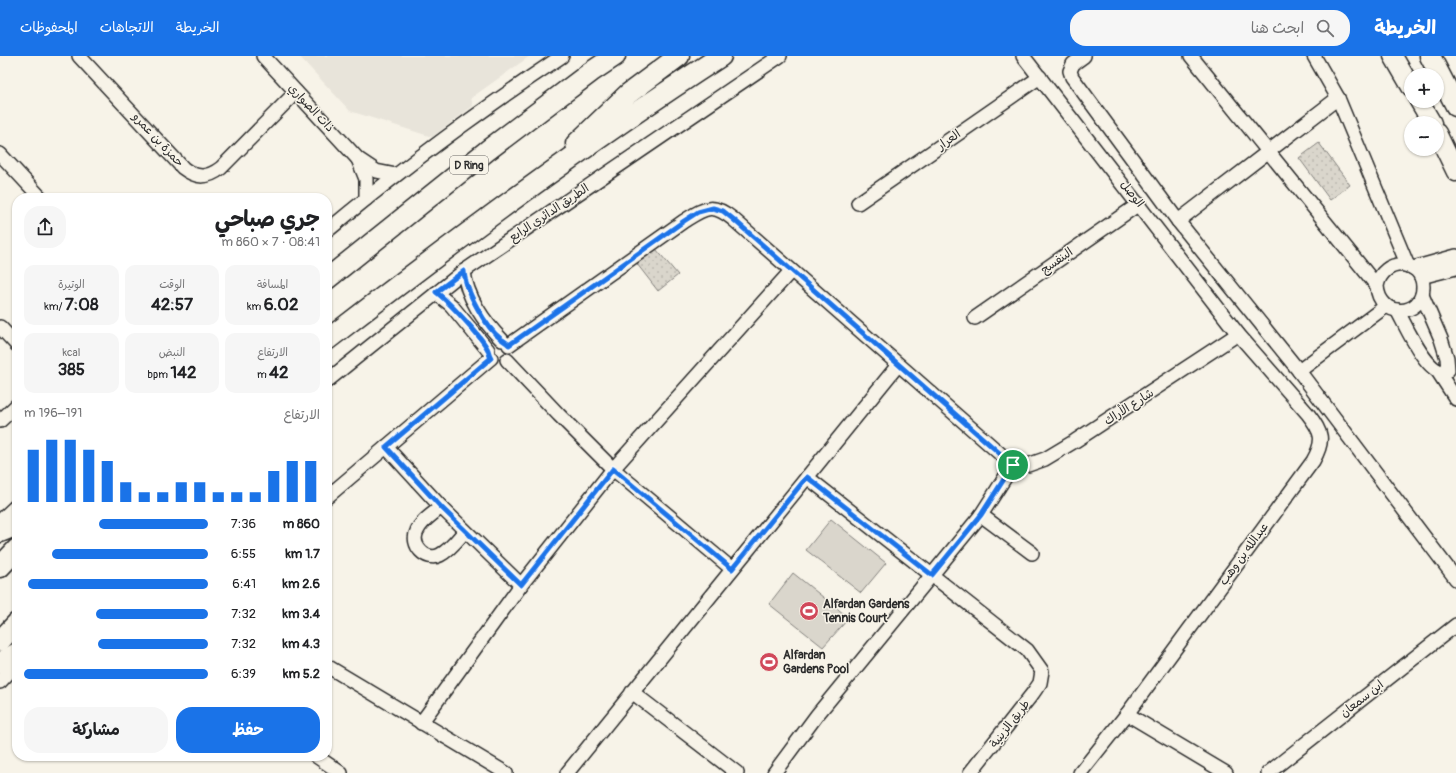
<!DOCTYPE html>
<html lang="ar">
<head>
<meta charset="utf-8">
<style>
  body { margin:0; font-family:Pangolin,"Playpen Sans Arabic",sans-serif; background:#f6f6f6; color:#202124; direction:rtl; height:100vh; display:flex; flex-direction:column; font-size:15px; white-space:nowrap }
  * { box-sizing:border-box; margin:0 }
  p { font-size:13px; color:#757577 }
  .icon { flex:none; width:22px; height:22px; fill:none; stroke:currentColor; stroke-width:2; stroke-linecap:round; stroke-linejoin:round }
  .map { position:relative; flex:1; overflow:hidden; direction:ltr }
  .sheet { position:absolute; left:12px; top:137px; width:320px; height:568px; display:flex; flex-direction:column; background:#fff; border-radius:16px; box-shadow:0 1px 3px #0004; direction:rtl }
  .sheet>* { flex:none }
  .controls { position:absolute; left:1404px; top:12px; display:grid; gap:8px }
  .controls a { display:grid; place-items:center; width:40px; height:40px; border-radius:50%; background:#fff; box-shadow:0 1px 3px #0004; font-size:20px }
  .pin { position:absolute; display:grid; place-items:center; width:34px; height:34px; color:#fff; margin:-17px; border:2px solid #fff; border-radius:50%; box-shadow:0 1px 4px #0007 }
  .round { display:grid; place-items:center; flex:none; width:42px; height:42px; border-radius:16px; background:#f6f6f6 }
  .overview { display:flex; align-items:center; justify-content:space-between; height:68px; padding:0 12px }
  h1 { font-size:22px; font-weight:700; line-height:30px }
  .metrics { display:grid; grid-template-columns:repeat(3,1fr); gap:6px; height:68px; padding:4px 12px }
  .metrics div { display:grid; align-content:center; border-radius:10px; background:#f6f6f6; text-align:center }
  .metrics b { font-size:17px; font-weight:700 }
  .metrics small { font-size:11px; font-weight:400 }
  .metrics p { font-size:11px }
  .chart { height:112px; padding:8px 12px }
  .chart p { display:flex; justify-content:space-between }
  .chart svg { width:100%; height:72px; margin-top:4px; stroke:#1a73e8; stroke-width:6 }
  .cta { display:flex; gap:8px; margin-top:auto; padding:8px 12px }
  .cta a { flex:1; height:46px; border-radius:16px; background:#1a73e8; color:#fff; font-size:16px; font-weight:700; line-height:46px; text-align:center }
  .cta a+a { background:#f6f6f6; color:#202124 }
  ul { padding:0 12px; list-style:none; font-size:13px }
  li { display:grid; grid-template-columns:64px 48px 1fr; align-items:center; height:30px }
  li i { height:10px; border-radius:5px; background:#1a73e8 }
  header { display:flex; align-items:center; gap:24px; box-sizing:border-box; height:56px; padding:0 20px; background:#1a73e8; color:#fff }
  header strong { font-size:19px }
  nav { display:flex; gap:22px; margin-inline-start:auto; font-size:14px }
  .search { width:280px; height:36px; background:#f6f6f6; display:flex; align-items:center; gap:10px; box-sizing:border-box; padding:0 14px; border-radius:16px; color:#757577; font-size:15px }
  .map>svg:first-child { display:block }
  .built { fill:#e8e4da }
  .park { fill:url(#park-dots); stroke:#82807c }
  .pitch { fill:#dad6cc; stroke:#82807c }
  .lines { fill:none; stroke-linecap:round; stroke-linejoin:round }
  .minor-casing { stroke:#2b2b2b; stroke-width:16 }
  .secondary-casing { stroke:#2b2b2b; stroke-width:21 }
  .primary-casing { stroke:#2b2b2b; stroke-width:23 }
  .minor { stroke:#f7f3e8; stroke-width:13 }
  .secondary { stroke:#f7f3e8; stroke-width:18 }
  .primary { stroke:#f7f3e8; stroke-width:20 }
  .route-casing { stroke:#fff; stroke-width:8 }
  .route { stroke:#1a73e8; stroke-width:5 }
  .labels { text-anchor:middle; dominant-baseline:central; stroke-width:3; stroke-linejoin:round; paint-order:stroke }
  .shield { fill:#f7f3e8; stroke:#686764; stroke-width:1 }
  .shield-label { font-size:11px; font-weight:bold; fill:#2b2b2b }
  .street-label { font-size:12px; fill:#2b2b2b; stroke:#f7f3e8 }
  .poi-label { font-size:12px; font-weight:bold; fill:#2b2b2b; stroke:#f7f3e8; text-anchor:start }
</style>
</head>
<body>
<header>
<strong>الخريطة</strong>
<div class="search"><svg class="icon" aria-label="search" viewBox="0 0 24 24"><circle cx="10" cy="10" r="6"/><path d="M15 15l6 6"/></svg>ابحث هنا</div>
<nav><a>الخريطة</a><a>الاتجاهات</a><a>المحفوظات</a></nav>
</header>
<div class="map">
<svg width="1456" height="717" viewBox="0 0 1456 717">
  <defs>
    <pattern id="park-dots" width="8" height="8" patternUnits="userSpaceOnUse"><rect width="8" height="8" fill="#dad6cc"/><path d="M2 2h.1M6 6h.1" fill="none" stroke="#bbb8af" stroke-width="1.8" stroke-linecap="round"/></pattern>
  </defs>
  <rect width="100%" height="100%" fill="#f7f3e8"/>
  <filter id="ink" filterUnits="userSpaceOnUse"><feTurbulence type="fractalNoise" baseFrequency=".025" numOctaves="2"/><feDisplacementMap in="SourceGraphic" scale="8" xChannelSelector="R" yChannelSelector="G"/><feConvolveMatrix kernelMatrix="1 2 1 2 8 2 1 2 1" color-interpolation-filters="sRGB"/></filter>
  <g filter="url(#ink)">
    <path class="built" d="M299,0H530L471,42L473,50L432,81L350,55Z"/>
    <g class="park">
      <path d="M1319,87L1350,129L1330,144L1299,102Z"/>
      <path d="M656,193L678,219L658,235L637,208Z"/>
    </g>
    <g class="pitch">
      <path d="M831,463L886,507L861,537L806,494Z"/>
      <path d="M793,517L849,562L823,591L769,548Z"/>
    </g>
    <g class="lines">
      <defs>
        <g id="minor">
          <path d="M79,0L183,112C197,123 208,122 221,112L296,36"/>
          <path d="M263,0L358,103L376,115L396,119"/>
          <path d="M1023,0L1238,278L1308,358C1322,376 1325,384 1313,405L1127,658L1080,717"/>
          <path d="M1084,0L1073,8L1070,15L1072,21L1178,165L1299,315L1456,523"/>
          <path d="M1191,0L1377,230C1379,263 1423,262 1423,231C1423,202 1382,201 1377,230"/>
          <path d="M1314,0L1338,42L1408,210"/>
          <path d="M0,98L41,142"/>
          <path d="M358,103L366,123V143"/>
          <path d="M858,147L1040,21"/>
          <path d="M1178,165L1338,42"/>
          <path d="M327,175C402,112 481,54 562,0"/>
          <path d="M1413,212L1456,200"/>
          <path d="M464,215C466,240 484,266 502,284"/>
          <path d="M1421,221L1456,212"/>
          <path d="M436,237L451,249L488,294"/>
          <path d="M1397,254C1406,270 1425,315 1444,317L1448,314L1447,302L1441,283L1422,239"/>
          <path d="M975,262L1139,148"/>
          <path d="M0,271L17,289"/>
          <path d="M509,289L684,165C705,152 712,146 733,163L1013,409"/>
          <path d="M507,304L559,359L613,413L732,513"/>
          <path d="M1437,314L1456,343"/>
          <path d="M1299,315L1386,250"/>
          <path d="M327,325L464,215L780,0"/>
          <path d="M0,365L17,349"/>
          <path d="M386,391L441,451L521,529"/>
          <path d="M1013,409H1028L1045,403L1075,385L1238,278"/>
          <path d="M807,421L1027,594L1042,615L1040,627L1033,637L970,717"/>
          <path d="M327,441L491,302"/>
          <path d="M441,451C433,458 421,465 417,475C410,489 426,506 440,499C450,494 458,483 465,475"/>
          <path d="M981,459L1032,497"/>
          <path d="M0,465L17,449"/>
          <path d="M327,610L506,717"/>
          <path d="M0,626L17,608"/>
          <path d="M632,636L737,717"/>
          <path d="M1127,658L1226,717"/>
          <path d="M421,667L521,529L613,413L791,215"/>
          <path d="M316,700L341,717"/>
          <path d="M567,717L898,309"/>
          <path d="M774,717L817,659L981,459L1013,409"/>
          <path d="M1268,717L1456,569"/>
        </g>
        <g id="secondary">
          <path d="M1393,0L1411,31"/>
          <path d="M1419,45L1432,67"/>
          <path d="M1437,77L1456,116"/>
        </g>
        <g id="primary">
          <path d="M1430,0L1456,50"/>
          <path d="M576,88L628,38L679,0"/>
          <path d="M327,223L488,94L591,16L615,0"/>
          <path d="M327,284C455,185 585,88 721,0"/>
          <path d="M0,476L17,469"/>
          <path d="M0,511L17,493"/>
          <path d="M0,585L17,567"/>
          <path d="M0,607L17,597"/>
        </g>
      </defs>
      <use href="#minor" class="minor-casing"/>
      <use href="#secondary" class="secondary-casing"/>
      <use href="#primary" class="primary-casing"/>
      <use href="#minor" class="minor"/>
      <use href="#secondary" class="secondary"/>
      <use href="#primary" class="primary"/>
    </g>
  </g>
  <g class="lines" filter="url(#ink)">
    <defs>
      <path id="route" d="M713,152L723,155L733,163L1013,409L981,459L932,519L807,421L732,513L613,413L521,529L441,451L386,391L491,302C489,299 489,297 488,294C482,281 448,245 436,236L464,215C465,234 486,272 501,283C504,285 506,286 509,289L684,165L698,156Z"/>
    </defs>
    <use href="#route" class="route-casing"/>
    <use href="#route" class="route"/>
  </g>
  <defs>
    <symbol id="stadium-disc" viewBox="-11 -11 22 22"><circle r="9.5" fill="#d1495b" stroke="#f7f3e8"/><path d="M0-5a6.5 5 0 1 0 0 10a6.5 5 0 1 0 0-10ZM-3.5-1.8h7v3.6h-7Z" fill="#fff"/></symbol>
  </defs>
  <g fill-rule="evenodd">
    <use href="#stadium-disc" x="798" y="544" width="22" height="22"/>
    <use href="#stadium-disc" x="758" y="595" width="22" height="22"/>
  </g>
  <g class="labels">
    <rect class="shield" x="450" y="100" width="38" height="18" rx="3"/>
    <g class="shield-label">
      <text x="469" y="109">D Ring</text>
    </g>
    <g class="street-label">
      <text transform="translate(311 52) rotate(47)">ذات الصواري</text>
      <text transform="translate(158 84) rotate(47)">حمزة بن عمرو</text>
      <text transform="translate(949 84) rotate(-35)">العرار</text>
      <text transform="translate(1132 138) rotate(52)">الوصل</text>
      <text transform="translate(549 157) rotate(-34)">الطريق الدائري الرابع</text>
      <text transform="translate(1057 205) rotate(-35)">البنفسج</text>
      <text transform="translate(1129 351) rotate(-33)">شارع الأراك</text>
      <text transform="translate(1244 498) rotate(-54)">عبدالله بن وهب</text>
      <text transform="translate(1362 643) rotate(-38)">ابن سمعان</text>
      <text transform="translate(1010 668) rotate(-52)">طريق الزينية</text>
    </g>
    <g class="poi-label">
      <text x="823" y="548">Alfardan Gardens<tspan x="823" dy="14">Tennis Court</tspan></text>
      <text x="783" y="599">Alfardan<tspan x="783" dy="14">Gardens Pool</tspan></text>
    </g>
  </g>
</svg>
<div class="controls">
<a>+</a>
<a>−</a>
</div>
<div class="pin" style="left:1013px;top:409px;background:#1e9e55"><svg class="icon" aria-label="arrive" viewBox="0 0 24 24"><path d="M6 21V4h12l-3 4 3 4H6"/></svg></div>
<section class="sheet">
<div class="overview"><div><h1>جري صباحي</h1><p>08:41 · 7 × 860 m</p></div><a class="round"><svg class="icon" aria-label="share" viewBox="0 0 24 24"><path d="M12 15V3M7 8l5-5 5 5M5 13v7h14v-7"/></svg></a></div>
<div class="metrics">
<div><p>المسافة</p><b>6.02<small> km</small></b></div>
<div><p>الوقت</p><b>42:57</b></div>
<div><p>الوتيرة</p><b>7:08<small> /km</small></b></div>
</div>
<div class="metrics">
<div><p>الارتفاع</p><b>42<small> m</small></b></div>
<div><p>النبض</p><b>142<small> bpm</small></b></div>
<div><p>kcal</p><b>385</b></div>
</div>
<div class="chart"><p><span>الارتفاع</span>191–196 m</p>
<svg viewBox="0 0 160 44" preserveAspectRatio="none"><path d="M5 44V12M15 44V6M25 44V6M35 44V12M45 44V19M55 44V32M65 44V38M75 44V38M85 44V32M95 44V32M105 44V38M115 44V38M125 44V38M135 44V25M145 44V19M155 44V19"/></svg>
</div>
<ul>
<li><b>860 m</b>7:36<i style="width:59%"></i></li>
<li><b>1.7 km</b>6:55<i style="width:85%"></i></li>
<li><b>2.6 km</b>6:41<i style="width:98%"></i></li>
<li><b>3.4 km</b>7:32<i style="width:61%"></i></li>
<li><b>4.3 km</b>7:32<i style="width:60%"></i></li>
<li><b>5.2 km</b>6:39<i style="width:100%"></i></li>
</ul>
<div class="cta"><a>حفظ</a><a>مشاركة</a></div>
</section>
</div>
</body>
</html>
